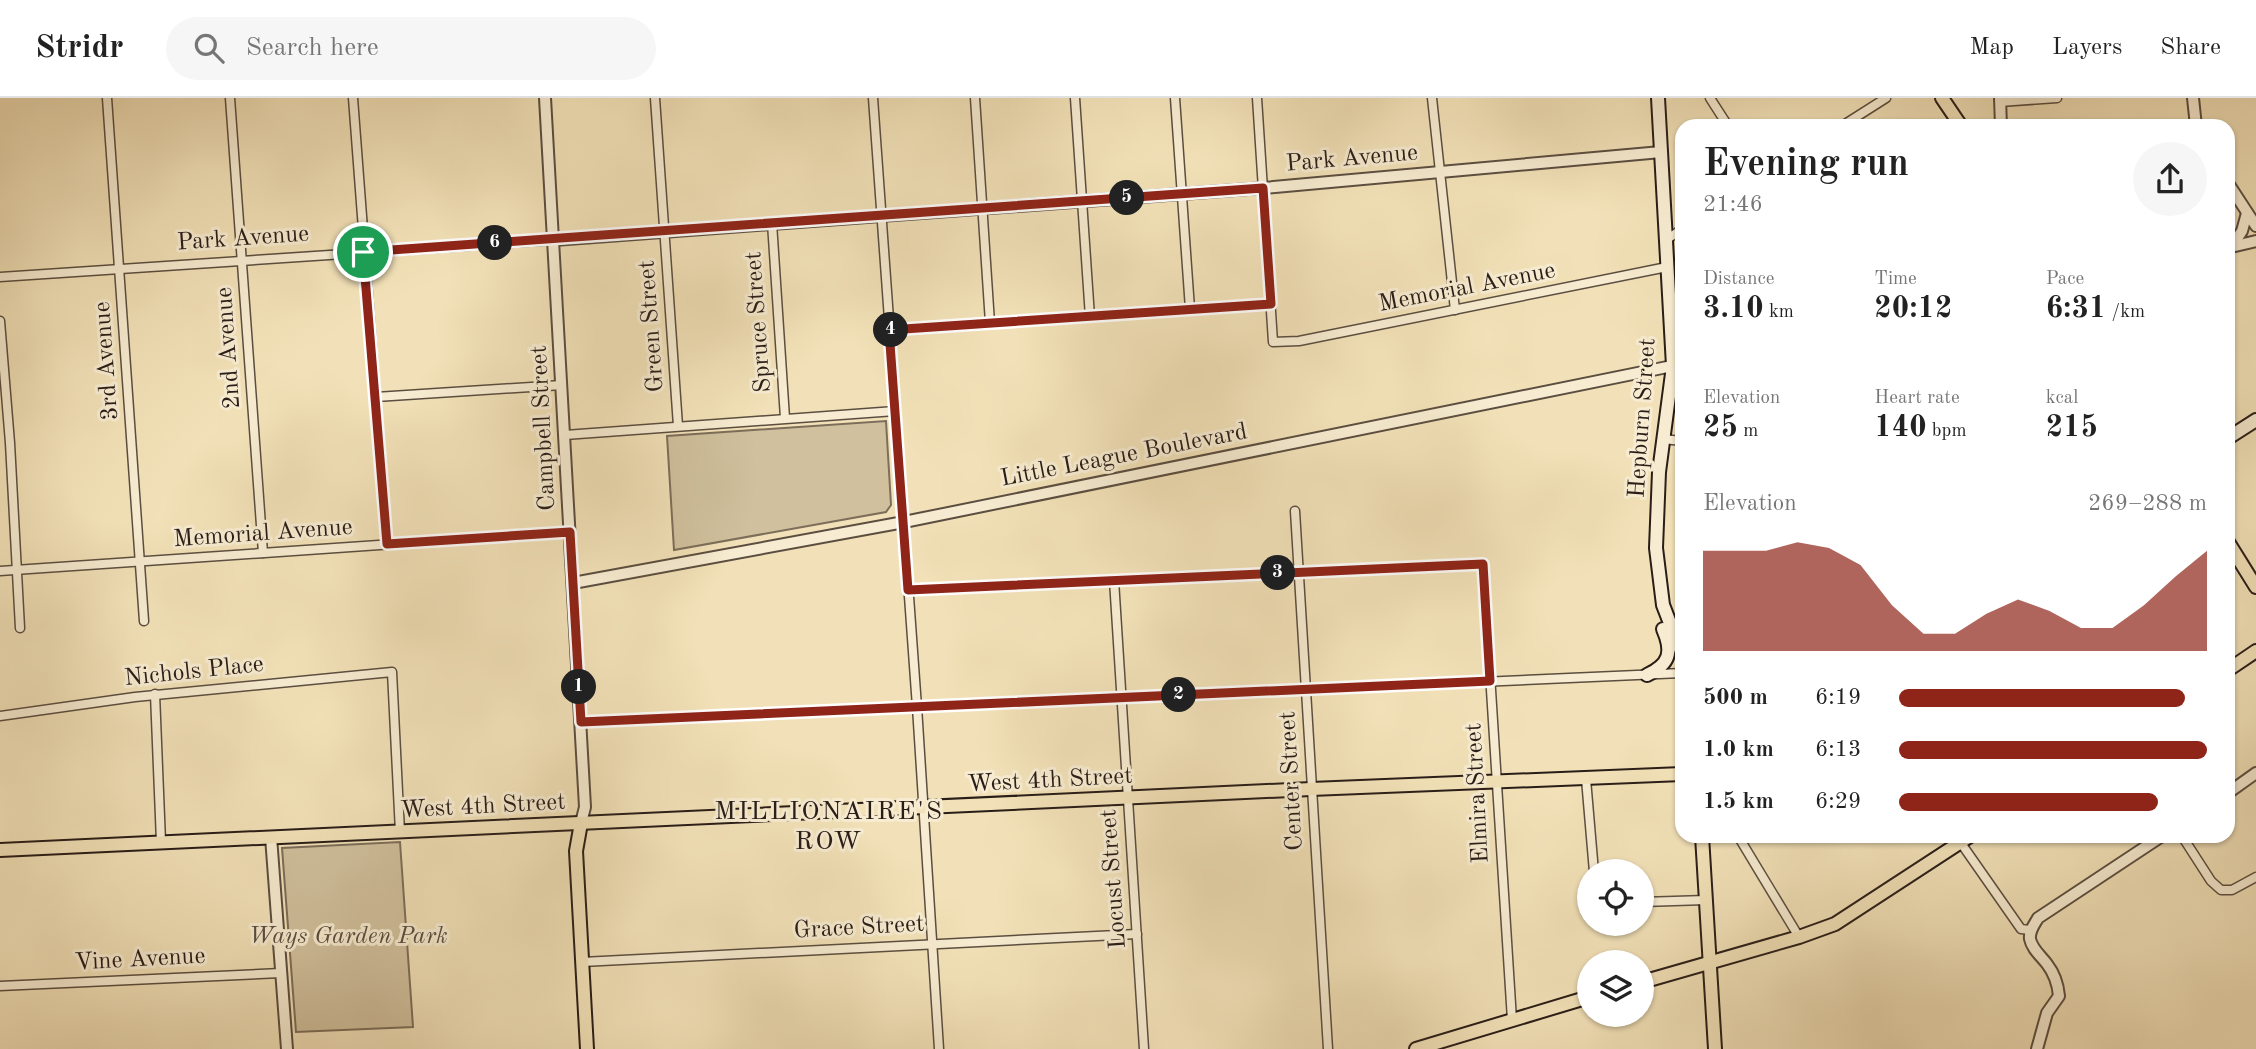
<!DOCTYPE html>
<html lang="en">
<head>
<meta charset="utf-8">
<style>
  body { margin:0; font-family:"Old Standard TT",serif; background:#f6f6f6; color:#222; height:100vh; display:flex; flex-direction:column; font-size:26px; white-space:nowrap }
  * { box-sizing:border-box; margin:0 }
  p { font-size:23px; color:#767676 }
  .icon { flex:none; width:38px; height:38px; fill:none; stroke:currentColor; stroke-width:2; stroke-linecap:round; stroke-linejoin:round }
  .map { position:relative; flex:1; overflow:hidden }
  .sheet { position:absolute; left:1675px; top:21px; width:560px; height:724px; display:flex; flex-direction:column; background:#fff; border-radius:21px; box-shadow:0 2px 5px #0004 }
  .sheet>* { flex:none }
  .fabs { position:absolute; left:1577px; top:761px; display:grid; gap:14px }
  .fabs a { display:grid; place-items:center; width:77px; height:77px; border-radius:50%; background:#fff; box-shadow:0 2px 5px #0004; font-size:35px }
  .pin { position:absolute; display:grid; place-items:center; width:60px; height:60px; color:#fff; margin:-30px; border:4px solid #fff; border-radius:50%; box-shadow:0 2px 7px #0007 }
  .km { position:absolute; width:35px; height:35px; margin:-18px; border-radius:50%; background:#222; color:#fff; font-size:19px; line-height:35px; text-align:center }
  .round { display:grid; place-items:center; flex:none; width:74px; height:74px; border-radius:37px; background:#f6f6f6 }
  .head { display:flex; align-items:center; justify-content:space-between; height:119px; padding:0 28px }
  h1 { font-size:38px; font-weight:800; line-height:52px }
  .metrics { display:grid; grid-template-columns:repeat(3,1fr); gap:10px; height:119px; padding:7px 28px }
  .metrics div { display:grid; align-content:center }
  .metrics b { font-size:30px; font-weight:800 }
  .metrics small { font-size:19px; font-weight:400 }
  .metrics p { font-size:19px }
  .chart { height:196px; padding:14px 28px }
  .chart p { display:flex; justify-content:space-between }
  .chart svg { width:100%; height:126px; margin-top:7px; fill:#8f2418; opacity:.7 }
  ul { padding:0 28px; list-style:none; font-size:23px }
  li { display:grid; grid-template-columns:112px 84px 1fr; align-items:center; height:52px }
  li i { height:18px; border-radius:9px; background:#8f2418 }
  header { display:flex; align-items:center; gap:42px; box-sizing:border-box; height:98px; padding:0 35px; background:#fff; border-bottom:2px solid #e0e0e0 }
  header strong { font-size:33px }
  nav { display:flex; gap:38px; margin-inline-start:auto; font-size:24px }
  .search { width:490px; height:63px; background:#f6f6f6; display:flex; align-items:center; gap:18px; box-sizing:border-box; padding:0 24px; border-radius:38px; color:#767676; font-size:26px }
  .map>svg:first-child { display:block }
  .green { fill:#d0c09d; stroke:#7c6e5a; stroke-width:2 }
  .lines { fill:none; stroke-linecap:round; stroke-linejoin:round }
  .minor-casing { stroke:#5b4e40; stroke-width:11 }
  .tertiary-casing { stroke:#5b4e40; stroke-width:14 }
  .secondary-casing { stroke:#291d18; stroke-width:16 }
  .primary-casing { stroke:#291d18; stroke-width:16 }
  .minor { stroke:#f7ecd1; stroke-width:8 }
  .tertiary { stroke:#f7ecd1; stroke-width:10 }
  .secondary { stroke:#f7ecd1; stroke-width:12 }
  .primary { stroke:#f2e1b8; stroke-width:12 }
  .route-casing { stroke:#fff; stroke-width:14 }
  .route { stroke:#8f2418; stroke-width:9 }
  .labels { text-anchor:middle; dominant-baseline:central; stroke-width:6; stroke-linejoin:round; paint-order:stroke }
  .street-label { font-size:24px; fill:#291d18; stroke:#f7ecd1 }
  .park-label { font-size:24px; font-style:italic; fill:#5b4e40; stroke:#f7ecd1 }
  .neighbourhood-label { font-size:26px; letter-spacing:2px; fill:#291d18; stroke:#f7ecd1 }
</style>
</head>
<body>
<header>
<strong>Stridr</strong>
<div class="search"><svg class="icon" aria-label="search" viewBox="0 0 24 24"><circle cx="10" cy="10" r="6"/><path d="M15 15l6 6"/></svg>Search here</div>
<nav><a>Map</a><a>Layers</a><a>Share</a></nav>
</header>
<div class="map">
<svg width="2256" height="951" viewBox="0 0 2256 951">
  <rect width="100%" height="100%" fill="#f2e1b8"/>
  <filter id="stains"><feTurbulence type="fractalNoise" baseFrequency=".00286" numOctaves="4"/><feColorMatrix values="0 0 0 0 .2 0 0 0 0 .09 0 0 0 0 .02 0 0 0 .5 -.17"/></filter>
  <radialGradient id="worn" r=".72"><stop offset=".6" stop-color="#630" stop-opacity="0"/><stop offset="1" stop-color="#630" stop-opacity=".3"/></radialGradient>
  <g class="green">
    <path d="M886,323L891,407L886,414L674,452L667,338Z"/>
    <path d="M400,744L413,929L296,934L282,750Z"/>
  </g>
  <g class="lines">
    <defs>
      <g id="minor">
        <path d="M107,0L144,523"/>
        <path d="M230,0L263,455"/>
        <path d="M353,0L387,446"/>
        <path d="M655,0L678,328"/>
        <path d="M873,0L917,609L939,951"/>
        <path d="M975,0L990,225"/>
        <path d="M1075,0L1090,219"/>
        <path d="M1175,0L1190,211"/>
        <path d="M1257,0L1273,244L1299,243L1667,169"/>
        <path d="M1432,0L1455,212"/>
        <path d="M1710,0L1728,28"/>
        <path d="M2000,4L2057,0"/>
        <path d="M1842,28L1886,0"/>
        <path d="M772,125L785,320"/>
        <path d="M1666,142L1682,131"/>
        <path d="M0,179L554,142"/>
        <path d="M0,223L10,345L20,530"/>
        <path d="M889,232L1271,206"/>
        <path d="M376,299L562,287"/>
        <path d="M565,337L895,313"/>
        <path d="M1663,341L1682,343"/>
        <path d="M1295,413L1328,951"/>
        <path d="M0,473L570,434"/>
        <path d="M1114,482L1144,951"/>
        <path d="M908,492L1483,466L1512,922"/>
        <path d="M155,596L161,744"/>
        <path d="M0,618L135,599L392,574L400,734"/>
        <path d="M581,624L1682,575"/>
        <path d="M1586,681L1594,774"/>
        <path d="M1738,738L1799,839"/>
        <path d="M1956,738L2021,831L2030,832"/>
        <path d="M2182,738L2211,783L2221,792H2232L2256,779"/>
        <path d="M1642,804L1706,802"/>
        <path d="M582,864L1137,836"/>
        <path d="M0,888L281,875"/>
      </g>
      <g id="tertiary">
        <path d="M545,0L585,709L581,725"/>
        <path d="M2000,0L2001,28"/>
        <path d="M2193,0L2196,28"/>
        <path d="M2228,85L2256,128"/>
        <path d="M554,142L1263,90L1661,54"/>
        <path d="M2232,148L2242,133L2247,115"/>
        <path d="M2231,149L2256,143"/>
        <path d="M573,485L904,424L1682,266"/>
        <path d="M2228,695L2256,675"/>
        <path d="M271,739L287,951"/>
        <path d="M2037,951L2047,915L2059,898C2058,887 2054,875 2047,866C2041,858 2032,851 2030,841C2029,833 2034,827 2038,820L2162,738"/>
      </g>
      <g id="secondary">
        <path d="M1658,0L1673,268L1659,374L1656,450L1663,507L1682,556"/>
        <path d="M2228,340L2256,322"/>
        <path d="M1647,577C1670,566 1673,554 1663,531"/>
      </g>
      <g id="primary">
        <path d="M1942,0L1961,28"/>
        <path d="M2228,444L2256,489"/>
        <path d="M2228,572L2256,553"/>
        <path d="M581,725L576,753L587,951"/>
        <path d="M1702,738L1715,951"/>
        <path d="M0,752L1311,691L1682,676"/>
        <path d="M1642,884L1799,839L1835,826L1970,738"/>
        <path d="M1416,951L1589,899"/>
      </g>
    </defs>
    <use href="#minor" class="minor-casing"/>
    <use href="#tertiary" class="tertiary-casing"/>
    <use href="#secondary" class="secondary-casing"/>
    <use href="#primary" class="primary-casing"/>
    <use href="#minor" class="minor"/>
    <use href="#tertiary" class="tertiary"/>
    <use href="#secondary" class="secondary"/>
    <use href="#primary" class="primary"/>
  </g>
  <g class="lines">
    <defs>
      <path id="route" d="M1263,90L1271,206L889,232L908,492L1483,466L1490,583L581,624L570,434L387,446L363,154Z"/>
    </defs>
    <use href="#route" class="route-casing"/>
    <use href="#route" class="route"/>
  </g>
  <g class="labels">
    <g class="street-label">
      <text transform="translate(1352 61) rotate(-5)">Park Avenue</text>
      <text transform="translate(243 141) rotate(-4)">Park Avenue</text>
      <text transform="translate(1467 190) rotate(-11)">Memorial Avenue</text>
      <text transform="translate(759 224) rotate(-94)">Spruce Street</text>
      <text transform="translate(652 228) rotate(-94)">Green Street</text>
      <text transform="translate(229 250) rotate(-94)">2nd Avenue</text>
      <text transform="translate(107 263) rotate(-94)">3rd Avenue</text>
      <text transform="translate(1643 320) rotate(-86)">Hepburn Street</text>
      <text transform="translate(544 330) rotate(-93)">Campbell Street</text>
      <text transform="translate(1124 358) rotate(-11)">Little League Boulevard</text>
      <text transform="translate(263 436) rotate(-4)">Memorial Avenue</text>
      <text transform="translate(194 574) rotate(-6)">Nichols Place</text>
      <text transform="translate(1050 683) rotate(-3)">West 4th Street</text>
      <text transform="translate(1292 683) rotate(-93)">Center Street</text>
      <text transform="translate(1478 695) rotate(-93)">Elmira Street</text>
      <text transform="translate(483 709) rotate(-3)">West 4th Street</text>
      <text transform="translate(1114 781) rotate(-94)">Locust Street</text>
      <text transform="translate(859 830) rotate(-3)">Grace Street</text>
      <text transform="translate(140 862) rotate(-3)">Vine Avenue</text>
    </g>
    <g class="park-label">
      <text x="348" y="839">Ways Garden Park</text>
    </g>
    <g class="neighbourhood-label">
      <text x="829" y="714">MILLIONAIRE'S<tspan x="829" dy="30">ROW</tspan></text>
    </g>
  </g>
  <rect width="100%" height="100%" filter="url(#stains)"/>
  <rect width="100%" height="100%" fill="url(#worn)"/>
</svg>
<div class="fabs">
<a><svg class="icon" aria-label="locate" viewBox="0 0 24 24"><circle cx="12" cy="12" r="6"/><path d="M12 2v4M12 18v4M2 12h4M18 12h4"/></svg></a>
<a><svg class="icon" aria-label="layers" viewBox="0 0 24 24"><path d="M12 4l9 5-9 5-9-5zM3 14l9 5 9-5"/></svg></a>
</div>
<div class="pin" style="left:363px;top:154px;background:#1e9e55"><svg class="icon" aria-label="arrive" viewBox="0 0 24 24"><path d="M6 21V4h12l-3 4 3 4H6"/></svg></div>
<b class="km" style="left:579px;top:589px">1</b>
<b class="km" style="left:1179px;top:597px">2</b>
<b class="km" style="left:1278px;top:475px">3</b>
<b class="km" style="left:891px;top:232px">4</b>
<b class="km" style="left:1127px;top:100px">5</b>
<b class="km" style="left:495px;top:145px">6</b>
<section class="sheet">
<div class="head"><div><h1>Evening run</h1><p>21:46</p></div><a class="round"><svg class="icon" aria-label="share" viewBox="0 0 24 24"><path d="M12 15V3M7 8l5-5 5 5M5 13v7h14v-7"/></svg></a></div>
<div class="metrics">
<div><p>Distance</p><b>3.10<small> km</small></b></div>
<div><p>Time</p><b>20:12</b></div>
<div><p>Pace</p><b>6:31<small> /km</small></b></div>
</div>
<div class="metrics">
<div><p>Elevation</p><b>25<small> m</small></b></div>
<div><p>Heart rate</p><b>140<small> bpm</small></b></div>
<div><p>kcal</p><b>215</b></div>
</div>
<div class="chart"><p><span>Elevation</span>269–288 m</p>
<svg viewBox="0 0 160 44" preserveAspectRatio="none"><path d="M0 44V9L10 9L20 9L30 6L40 8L50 14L60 28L70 38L80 38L90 31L100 26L110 30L120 36L130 36L140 28L150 18L160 9V44z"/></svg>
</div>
<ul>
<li><b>500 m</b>6:19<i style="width:93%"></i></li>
<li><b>1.0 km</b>6:13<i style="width:100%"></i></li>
<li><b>1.5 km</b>6:29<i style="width:84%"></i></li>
</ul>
</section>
</div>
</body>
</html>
